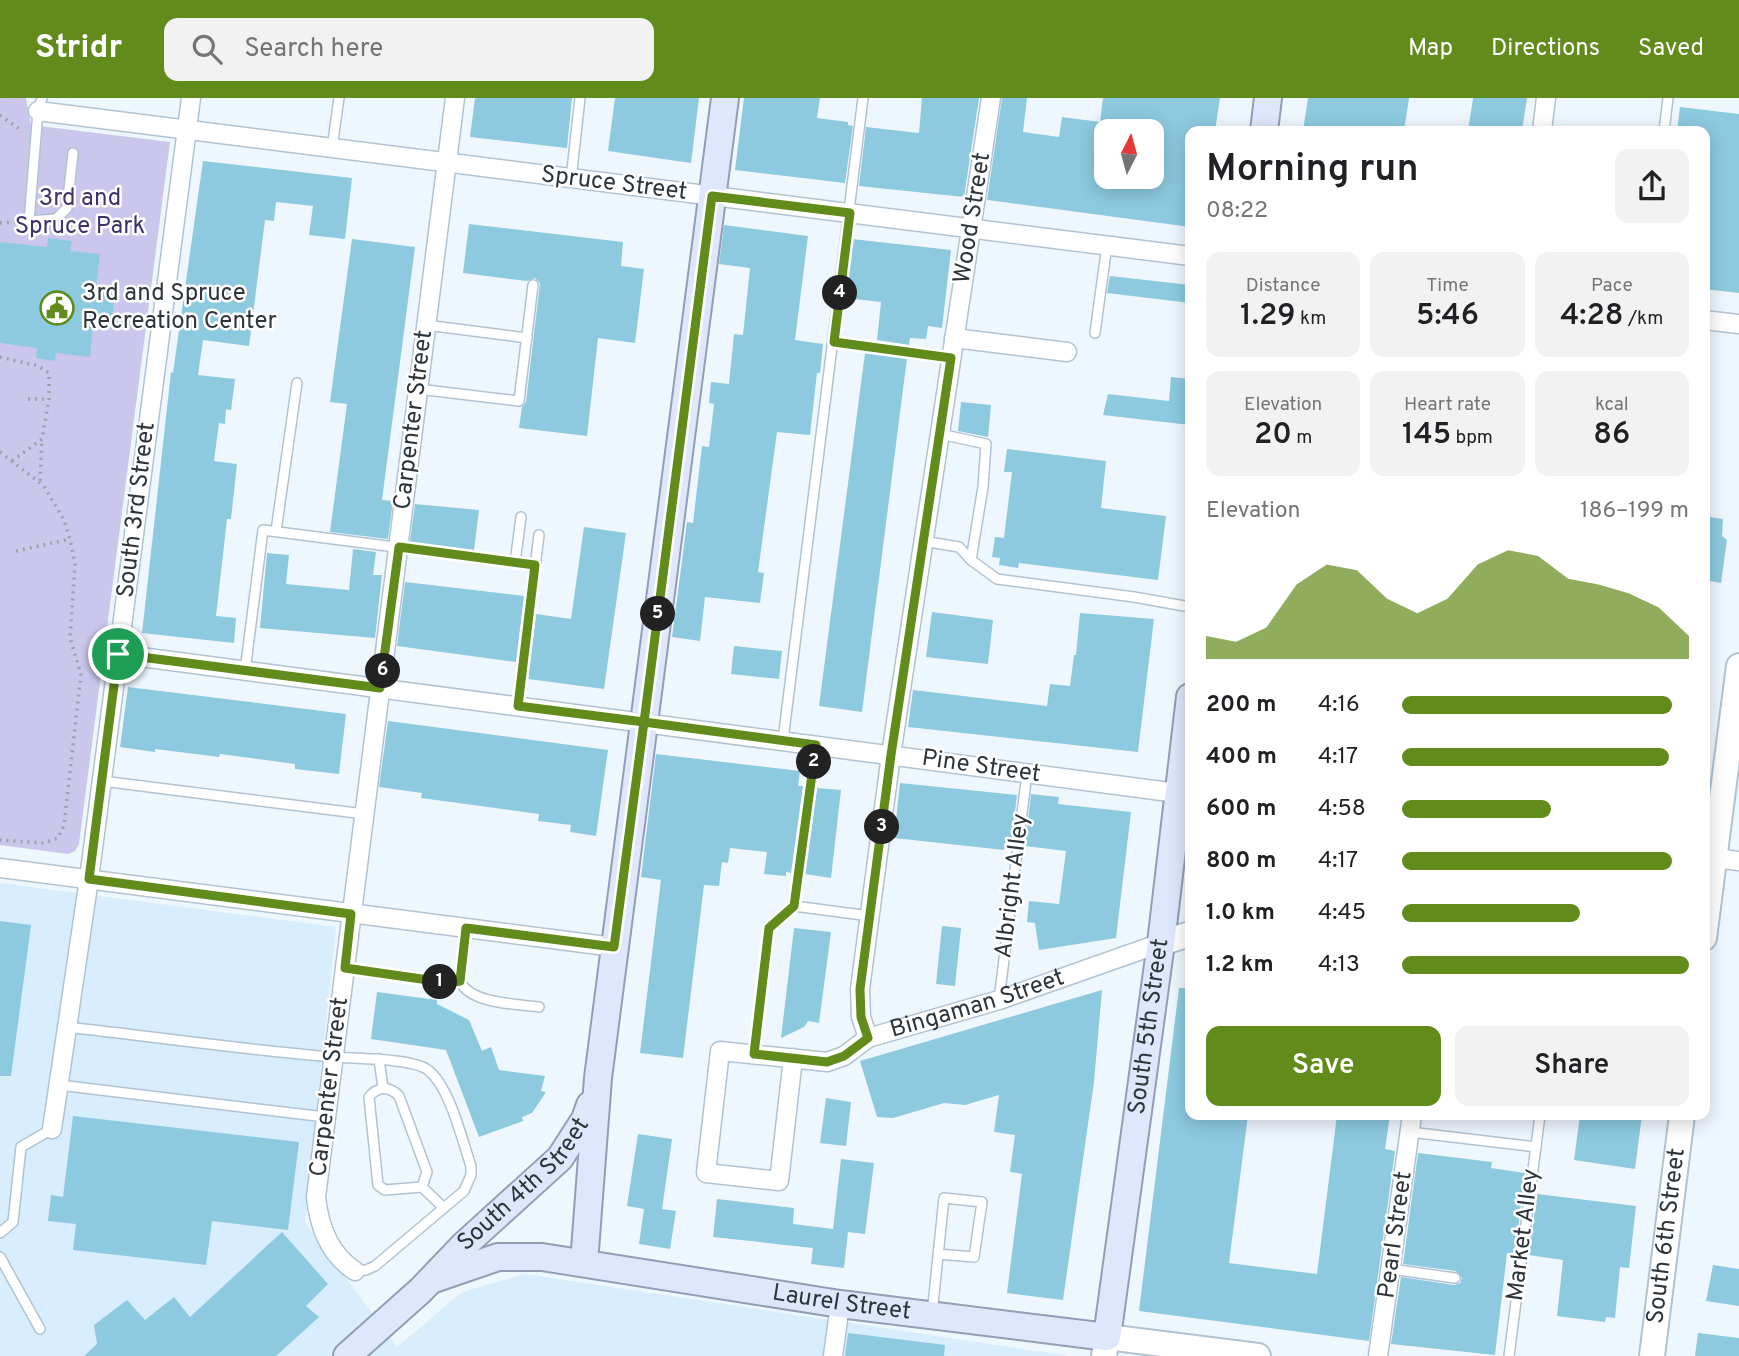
<!DOCTYPE html>
<html lang="en">
<head>
<meta charset="utf-8">
<style>
  body { margin:0; font-family:Overpass,sans-serif; background:#f2f2f2; color:#202124; height:100vh; display:flex; flex-direction:column; font-size:26px; white-space:nowrap }
  * { box-sizing:border-box; margin:0 }
  p { font-size:23px; color:#757577 }
  .icon { flex:none; width:38px; height:38px; fill:none; stroke:currentColor; stroke-width:2; stroke-linecap:round; stroke-linejoin:round }
  .map { position:relative; flex:1; overflow:hidden }
  .sheet { position:absolute; left:1185px; top:28px; width:525px; height:994px; display:flex; flex-direction:column; background:#fff; border-radius:14px; box-shadow:0 4px 18px #0003 }
  .sheet>* { flex:none }
  .needle { width:46px; rotate:6deg }
  .controls { position:absolute; left:1094px; top:21px; display:grid; gap:14px }
  .controls a { display:grid; place-items:center; width:70px; height:70px; border-radius:14px; background:#fff; box-shadow:0 4px 18px #0003; font-size:35px }
  .pin { position:absolute; display:grid; place-items:center; width:60px; height:60px; color:#fff; margin:-30px; border:4px solid #fff; border-radius:50%; box-shadow:0 2px 7px #0007 }
  .km { position:absolute; width:35px; height:35px; margin:-18px; border-radius:50%; background:#222; color:#fff; font-size:19px; line-height:35px; text-align:center }
  .round { display:grid; place-items:center; flex:none; width:74px; height:74px; border-radius:14px; background:#f2f2f2 }
  .summary { display:flex; align-items:center; justify-content:space-between; height:119px; padding:0 21px }
  h1 { font-size:38px; font-weight:600; line-height:52px }
  .metrics { display:grid; grid-template-columns:repeat(3,1fr); gap:10px; height:119px; padding:7px 21px }
  .metrics div { display:grid; align-content:center; border-radius:14px; background:#f2f2f2; text-align:center }
  .metrics b { font-size:30px; font-weight:600 }
  .metrics small { font-size:19px; font-weight:400 }
  .metrics p { font-size:19px }
  .chart { height:196px; padding:14px 21px }
  .chart p { display:flex; justify-content:space-between }
  .chart svg { width:100%; height:126px; margin-top:7px; fill:#618b1a; opacity:.7 }
  .cta { display:flex; gap:14px; margin-top:auto; padding:14px 21px }
  .cta a { flex:1; height:80px; border-radius:14px; background:#618b1a; color:#fff; font-size:28px; font-weight:600; line-height:80px; text-align:center }
  .cta a+a { background:#f2f2f2; color:#202124 }
  ul { padding:0 21px; list-style:none; font-size:23px }
  li { display:grid; grid-template-columns:112px 84px 1fr; align-items:center; height:52px }
  li i { height:18px; border-radius:9px; background:#618b1a }
  header { display:flex; align-items:center; gap:42px; box-sizing:border-box; height:98px; padding:0 35px; background:#618b1a; color:#fff }
  header strong { font-size:33px }
  nav { display:flex; gap:38px; margin-inline-start:auto; font-size:24px }
  .search { width:490px; height:63px; background:#f2f2f2; display:flex; align-items:center; gap:18px; box-sizing:border-box; padding:0 24px; border-radius:14px; color:#757577; font-size:26px }
  .map>svg:first-child { display:block }
  .built { fill:#d8edfe }
  .green { fill:#cbc7ec }
  .building { fill:#8dcadf; fill-rule:evenodd }
  .lines { fill:none; stroke-linecap:round; stroke-linejoin:round }
  .lane-casing { stroke:#b1c3d3; stroke-width:12 }
  .street-casing { stroke:#b1c3d3; stroke-width:21 }
  .secondary-casing { stroke:#b1c3d3; stroke-width:28 }
  .primary-casing { stroke:#929eb6; stroke-width:30 }
  .path { stroke:#9ba3a9; stroke-width:3.5; stroke-dasharray:2 5; stroke-linecap:butt }
  .lane { stroke:#fff; stroke-width:9 }
  .street { stroke:#fff; stroke-width:18 }
  .secondary { stroke:#fff; stroke-width:24 }
  .primary { stroke:#dee7fb; stroke-width:26 }
  .route-casing { stroke:#fff; stroke-width:14 }
  .route { stroke:#618b1a; stroke-width:9 }
  .labels { text-anchor:middle; dominant-baseline:central; stroke-width:5; stroke-linejoin:round; paint-order:stroke }
  .street-label { font-size:24px; fill:#2d353b; stroke:#fff }
  .park-label { font-size:24px; fill:#3e326d; stroke:#fff }
  .poi-label { font-size:24px; fill:#2d353b; stroke:#fff; text-anchor:start }
</style>
</head>
<body>
<header>
<strong>Stridr</strong>
<div class="search"><svg class="icon" aria-label="search" viewBox="0 0 24 24"><circle cx="10" cy="10" r="6"/><path d="M15 15l6 6"/></svg>Search here</div>
<nav><a>Map</a><a>Directions</a><a>Saved</a></nav>
</header>
<div class="map">
<svg width="1739" height="1258" viewBox="0 0 1739 1258">
  <rect width="100%" height="100%" fill="#eff7fe"/>
  <path class="built" d="M0,785L336,829L305,1124L397,1249L462,1194L525,1176L1069,1258H0Z"/>
  <path class="green" d="M0,0H26L31,27L170,44L79,746L75,753L68,756L0,747Z"/>
  <g class="building">
    <path d="M475,0H572L567,50L470,39Z"/>
    <path d="M615,0H699L691,65L608,53Z"/>
    <path d="M744,0H820L817,20L848,24V27L853,28L845,85L735,72Z"/>
    <path d="M922,0H979L964,99L859,88L866,29L919,35Z"/>
    <path d="M1002,0H1027L1023,34L1059,39L1062,19L1100,24L1103,0H1220L1215,33H1190V129L987,102ZM1106,33H1152V79H1106Z"/>
    <path d="M1308,0H1409L1404,33H1303Z"/>
    <path d="M1473,0H1527L1522,33H1468Z"/>
    <path d="M1680,9L1739,16V195L1704,191V33H1677Z"/>
    <path d="M203,63L352,80L345,141L309,137L313,108L276,104L274,123L265,122L249,248L203,242L198,277L235,281L231,312L226,311L225,326L219,325L214,363L237,366L231,421H227L216,518L236,520L234,545L142,535L171,274L173,275Z"/>
    <path d="M469,126L623,144L621,168L644,171L635,245L598,240L587,338L519,330L522,309L526,304L540,185L535,180L527,183L463,175Z"/>
    <path d="M724,127L808,138L795,242L823,246L820,275H817L810,337L777,334L758,474L764,475L760,505L705,499L700,543L672,539L680,478L687,424L693,425L702,348L709,349L714,306L709,305L711,284L729,286L734,236L743,237L750,170L719,166Z"/>
    <path d="M48,140L72,143L70,153L100,156L96,190L115,192L111,231L93,228L90,259L56,255L55,263L36,260L37,250L0,245V144L47,149Z"/>
    <path d="M352,141L415,149L382,402L393,403L388,441L330,434L347,306L330,304Z"/>
    <path d="M852,141L951,152L942,230L928,228L926,241L910,240L909,247L877,242L881,204L845,200Z"/>
    <path d="M1110,178L1190,187V205L1107,195Z"/>
    <path d="M865,255L907,260L862,614L819,608Z"/>
    <path d="M1171,279L1190,281V327L1103,317L1108,296L1169,303Z"/>
    <path d="M961,304L991,307L988,339L958,333Z"/>
    <path d="M1007,351L1106,363L1101,410L1166,418L1158,482L1019,465L1018,470L999,467L1000,460L992,459L995,439L1004,440L1012,374H1004Z"/>
    <path d="M415,406L479,412L474,452L410,444Z"/>
    <path d="M1704,418L1723,421L1722,438L1727,442L1721,485L1704,482Z"/>
    <path d="M584,429L626,435L604,591L528,581L536,516L571,521Z"/>
    <path d="M353,451L376,454L373,477H382L375,540L260,530L267,455L289,457L286,486L349,492Z"/>
    <path d="M405,484L524,498L516,564L397,548Z"/>
    <path d="M932,514L993,522L988,566L926,559Z"/>
    <path d="M1080,515L1154,521L1138,654L908,629L913,592L1047,608L1050,586L1070,588L1074,557H1076Z"/>
    <path d="M734,548L782,553L779,581L731,576Z"/>
    <path d="M128,589L346,616L339,676L295,671V666L220,656L219,659L155,651V654L120,649Z"/>
    <path d="M388,623L608,652L596,738L570,734L571,727L538,723L539,716L421,700L422,695L379,689Z"/>
    <path d="M656,656L800,673L798,688H803L791,775L786,774V778L764,776L767,754L730,750L728,765L722,764L719,788L704,787L683,960L640,955L661,782L641,779Z"/>
    <path d="M900,685L1017,697L1011,746H1005L1004,752L894,740Z"/>
    <path d="M817,690L841,692L831,780L805,776Z"/>
    <path d="M1031,696L1059,699L1058,706L1131,714L1116,840L1039,852L1035,825L1027,824L1029,803L1059,806L1066,753L1025,748Z"/>
    <path d="M0,823L31,827L11,978H0Z"/>
    <path d="M942,828L961,830L955,888L936,886Z"/>
    <path d="M794,830L831,834L819,925L808,923L804,929L781,940Z"/>
    <path d="M1179,890H1190V1017H1248L1229,1165L1317,1176L1337,1017H1390L1385,1051L1395,1053L1369,1243L1139,1213Z"/>
    <path d="M1102,892L1094,984L1063,1202L1007,1195L1022,1076L1010,1074L1015,1037L994,1034L999,997L965,1007L944,1005L893,1020L877,1019L860,963Z"/>
    <path d="M377,894L437,902V906L469,922L482,953L491,949L499,972L545,978L541,993L546,994L532,1015L522,1019L523,1023L479,1039L446,952L371,941Z"/>
    <path d="M826,1000L851,1004L846,1048L820,1045Z"/>
    <path d="M1580,1017H1642L1635,1071L1574,1062Z"/>
    <path d="M73,1018L299,1044L288,1132L212,1123L206,1167L73,1152L76,1126L48,1123L51,1097L63,1099Z"/>
    <path d="M638,1036L672,1041L662,1111L676,1113L670,1151L639,1146L644,1111L627,1108Z"/>
    <path d="M1418,1055L1492,1064L1491,1070L1525,1075L1515,1156L1507,1155L1495,1257L1391,1246L1401,1179L1454,1187L1460,1185L1462,1180L1456,1173L1403,1166Z"/>
    <path d="M841,1061L874,1065L865,1136L848,1134L844,1170L811,1166L813,1150L713,1139L717,1101L794,1110L793,1126L833,1131Z"/>
    <path d="M1537,1096L1636,1108L1629,1170L1620,1169L1615,1220L1606,1219L1605,1224L1557,1218L1563,1162L1529,1157Z"/>
    <path d="M282,1134L328,1186L306,1208L319,1219L276,1258H84L97,1246L94,1227L127,1202L145,1222L174,1199L190,1219Z"/>
    <path d="M1713,1167L1739,1171V1208L1706,1203Z"/>
    <path d="M848,1235L945,1247L944,1258H845Z"/>
    <path d="M1698,1235L1739,1240V1258H1695Z"/>
  </g>
  <g class="lines">
    <defs>
      <g id="lane">
        <path d="M42,0L38,13L29,123L56,121L67,110L73,55"/>
        <path d="M1664,33L1668,0"/>
        <path d="M332,50L339,0"/>
        <path d="M571,81L580,0"/>
        <path d="M426,227L527,240"/>
        <path d="M1095,235L1107,147"/>
        <path d="M834,244L951,259"/>
        <path d="M418,291L519,303L533,187"/>
        <path d="M940,336L986,346L983,389L971,462"/>
        <path d="M276,433L297,285"/>
        <path d="M923,443L959,449L971,462L997,481L1134,499L1190,509"/>
        <path d="M515,465L521,419"/>
        <path d="M245,573L263,432L535,467"/>
        <path d="M518,608L539,437"/>
        <path d="M783,642L863,0"/>
        <path d="M102,683L364,716"/>
        <path d="M794,808L816,647"/>
        <path d="M794,808L870,818"/>
        <path d="M466,830L460,883C470,906 517,906 539,909"/>
        <path d="M345,870L449,885L460,883"/>
        <path d="M999,902L1027,675"/>
        <path d="M67,929C156,939 245,952 333,959C355,961 412,960 428,972C450,989 462,1042 471,1068V1077L464,1093L375,1168L366,1172L355,1173"/>
        <path d="M754,956L769,830L794,808"/>
        <path d="M379,961L383,990"/>
        <path d="M59,987L325,1019"/>
        <path d="M1410,1034L1536,1049"/>
        <path d="M422,1089L427,1074L399,998C389,988 378,988 369,999L378,1087L385,1092L422,1089L444,1110"/>
        <path d="M0,1135L13,1124L21,1049L52,1031"/>
        <path d="M0,1159L40,1231"/>
        <path d="M1391,1171L1455,1180"/>
        <path d="M932,1216L944,1100L982,1104L974,1159L938,1156"/>
        <path d="M1509,1258L1540,1017"/>
      </g>
      <g id="street">
        <path d="M38,13L1190,158"/>
        <path d="M1542,33L1546,0"/>
        <path d="M1704,222L1739,226"/>
        <path d="M954,240L1067,254"/>
        <path d="M118,556L1177,695"/>
        <path d="M1715,760L1739,763"/>
        <path d="M0,770L614,849"/>
        <path d="M868,940L861,919L860,891L891,657L991,0"/>
        <path id="s1" d="M793,960L779,1083L706,1075L720,953L827,964L844,958L868,940L999,902L1161,845"/>
        <path d="M52,1031L89,781L191,0"/>
        <path d="M355,1173C329,1156 319,1128 316,1099L455,0"/>
        <path d="M833,1258L840,1206"/>
        <path d="M1378,1258L1412,1017"/>
      </g>
      <g id="secondary">
        <path d="M1704,840L1739,568"/>
        <path d="M1161,845L1190,836"/>
        <path d="M1104,1258L1107,1239L1258,1258"/>
        <path id="s2" d="M1652,1258L1682,1017"/>
      </g>
      <g id="primary">
        <path d="M1264,33L1268,0"/>
        <path d="M584,1165L598,980L725,0"/>
        <path id="s3" d="M431,1182L498,1159H542L840,1206L1107,1239L1161,845L1190,599"/>
        <path id="s4" d="M347,1258L421,1192L463,1148L560,1060L585,1021L590,1007"/>
      </g>
    </defs>
    <use href="#lane" class="lane-casing"/>
    <use href="#street" class="street-casing"/>
    <use href="#secondary" class="secondary-casing"/>
    <use href="#primary" class="primary-casing"/>
    <g class="path">
      <path d="M0,17L21,32"/>
      <path d="M0,125L15,124"/>
      <path d="M0,259L38,268L49,275V301L42,341"/>
      <path d="M28,301H49"/>
      <path d="M0,354L44,388L64,422L70,441L75,467L70,540L81,576L64,727L58,740L44,745L0,742"/>
      <path d="M12,363L42,341L40,384"/>
      <path d="M16,453L70,441"/>
    </g>
    <use href="#lane" class="lane"/>
    <use href="#street" class="street"/>
    <use href="#secondary" class="secondary"/>
    <use href="#primary" class="primary"/>
  </g>
  <g class="lines">
    <defs>
      <path id="route" d="M118,556L89,781L351,816L345,870L449,885L460,883L466,830L614,849L644,624L816,647L794,808L769,830L754,956L827,964L844,958L868,940L861,919L860,891L891,657L951,260L834,244L850,115L712,98L644,624L518,608L535,467L399,449L380,590L118,556"/>
    </defs>
    <use href="#route" class="route-casing"/>
    <use href="#route" class="route"/>
  </g>
  <defs>
    <symbol id="civic-ring" viewBox="-11 -11 22 22"><circle r="9.5" fill="#fff" stroke="#618b1a" stroke-width="1.5"/><path d="M-.6-6.5H3V-4.5H.6V-3L4-1V1h2V6H-6V1h2V-1L-.6-3ZM-1.2 2.5V6h2.4V2.5Z" fill="#618b1a"/></symbol>
  </defs>
  <g fill-rule="evenodd">
    <use href="#civic-ring" x="38" y="191" width="38" height="38"/>
  </g>
  <g class="labels">
    <g class="street-label">
      <text transform="translate(614 86) rotate(7)">Spruce Street</text>
      <text transform="translate(973 120) rotate(-81)">Wood Street</text>
      <text transform="translate(414 322) rotate(-83)">Carpenter Street</text>
      <text transform="translate(137 412) rotate(-83)">South 3rd Street</text>
      <text transform="translate(981 669) rotate(8)">Pine Street</text>
      <text transform="translate(1013 788) rotate(-83)">Albright Alley</text>
      <text stroke="none"><textPath href="#s1" startOffset="590">Bingaman Street</textPath></text>
      <text stroke="none"><textPath href="#s3" startOffset="999">South 5th Street</textPath></text>
      <text transform="translate(330 989) rotate(-83)">Carpenter Street</text>
      <text stroke="none"><textPath href="#s4" startOffset="247">South 4th Street</textPath></text>
      <text transform="translate(1396 1137) rotate(-82)">Pearl Street</text>
      <text transform="translate(1524 1137) rotate(-83)">Market Alley</text>
      <text stroke="none"><textPath href="#s2" startOffset="121">South 6th Street</textPath></text>
      <text stroke="none"><textPath href="#s3" startOffset="418">Laurel Street</textPath></text>
    </g>
    <g class="park-label">
      <text x="80" y="101">3rd and<tspan x="80" dy="28">Spruce Park</tspan></text>
    </g>
    <g class="poi-label">
      <text x="82" y="196">3rd and Spruce<tspan x="82" dy="28">Recreation Center</tspan></text>
    </g>
  </g>
</svg>
<div class="controls">
<a><svg class="needle" viewBox="-14 -14 28 28"><path d="M0-13l5 13h-10z" fill="#e53935"/><path d="M0 13l5-13h-10z" fill="#757577"/></svg></a>
</div>
<div class="pin" style="left:118px;top:556px;background:#1e9e55"><svg class="icon" aria-label="arrive" viewBox="0 0 24 24"><path d="M6 21V4h12l-3 4 3 4H6"/></svg></div>
<b class="km" style="left:440px;top:884px">1</b>
<b class="km" style="left:814px;top:664px">2</b>
<b class="km" style="left:882px;top:729px">3</b>
<b class="km" style="left:840px;top:195px">4</b>
<b class="km" style="left:658px;top:516px">5</b>
<b class="km" style="left:383px;top:573px">6</b>
<section class="sheet">
<div class="summary"><div><h1>Morning run</h1><p>08:22</p></div><a class="round"><svg class="icon" aria-label="share" viewBox="0 0 24 24"><path d="M12 15V3M7 8l5-5 5 5M5 13v7h14v-7"/></svg></a></div>
<div class="metrics">
<div><p>Distance</p><b>1.29<small> km</small></b></div>
<div><p>Time</p><b>5:46</b></div>
<div><p>Pace</p><b>4:28<small> /km</small></b></div>
</div>
<div class="metrics">
<div><p>Elevation</p><b>20<small> m</small></b></div>
<div><p>Heart rate</p><b>145<small> bpm</small></b></div>
<div><p>kcal</p><b>86</b></div>
</div>
<div class="chart"><p><span>Elevation</span>186–199 m</p>
<svg viewBox="0 0 160 44" preserveAspectRatio="none"><path d="M0 44V36L10 38L20 33L30 18L40 11L50 13L60 23L70 28L80 23L90 11L100 6L110 8L120 16L130 18L140 21L150 26L160 36V44z"/></svg>
</div>
<ul>
<li><b>200 m</b>4:16<i style="width:94%"></i></li>
<li><b>400 m</b>4:17<i style="width:93%"></i></li>
<li><b>600 m</b>4:58<i style="width:52%"></i></li>
<li><b>800 m</b>4:17<i style="width:94%"></i></li>
<li><b>1.0 km</b>4:45<i style="width:62%"></i></li>
<li><b>1.2 km</b>4:13<i style="width:100%"></i></li>
</ul>
<div class="cta"><a>Save</a><a>Share</a></div>
</section>
</div>
</body>
</html>
